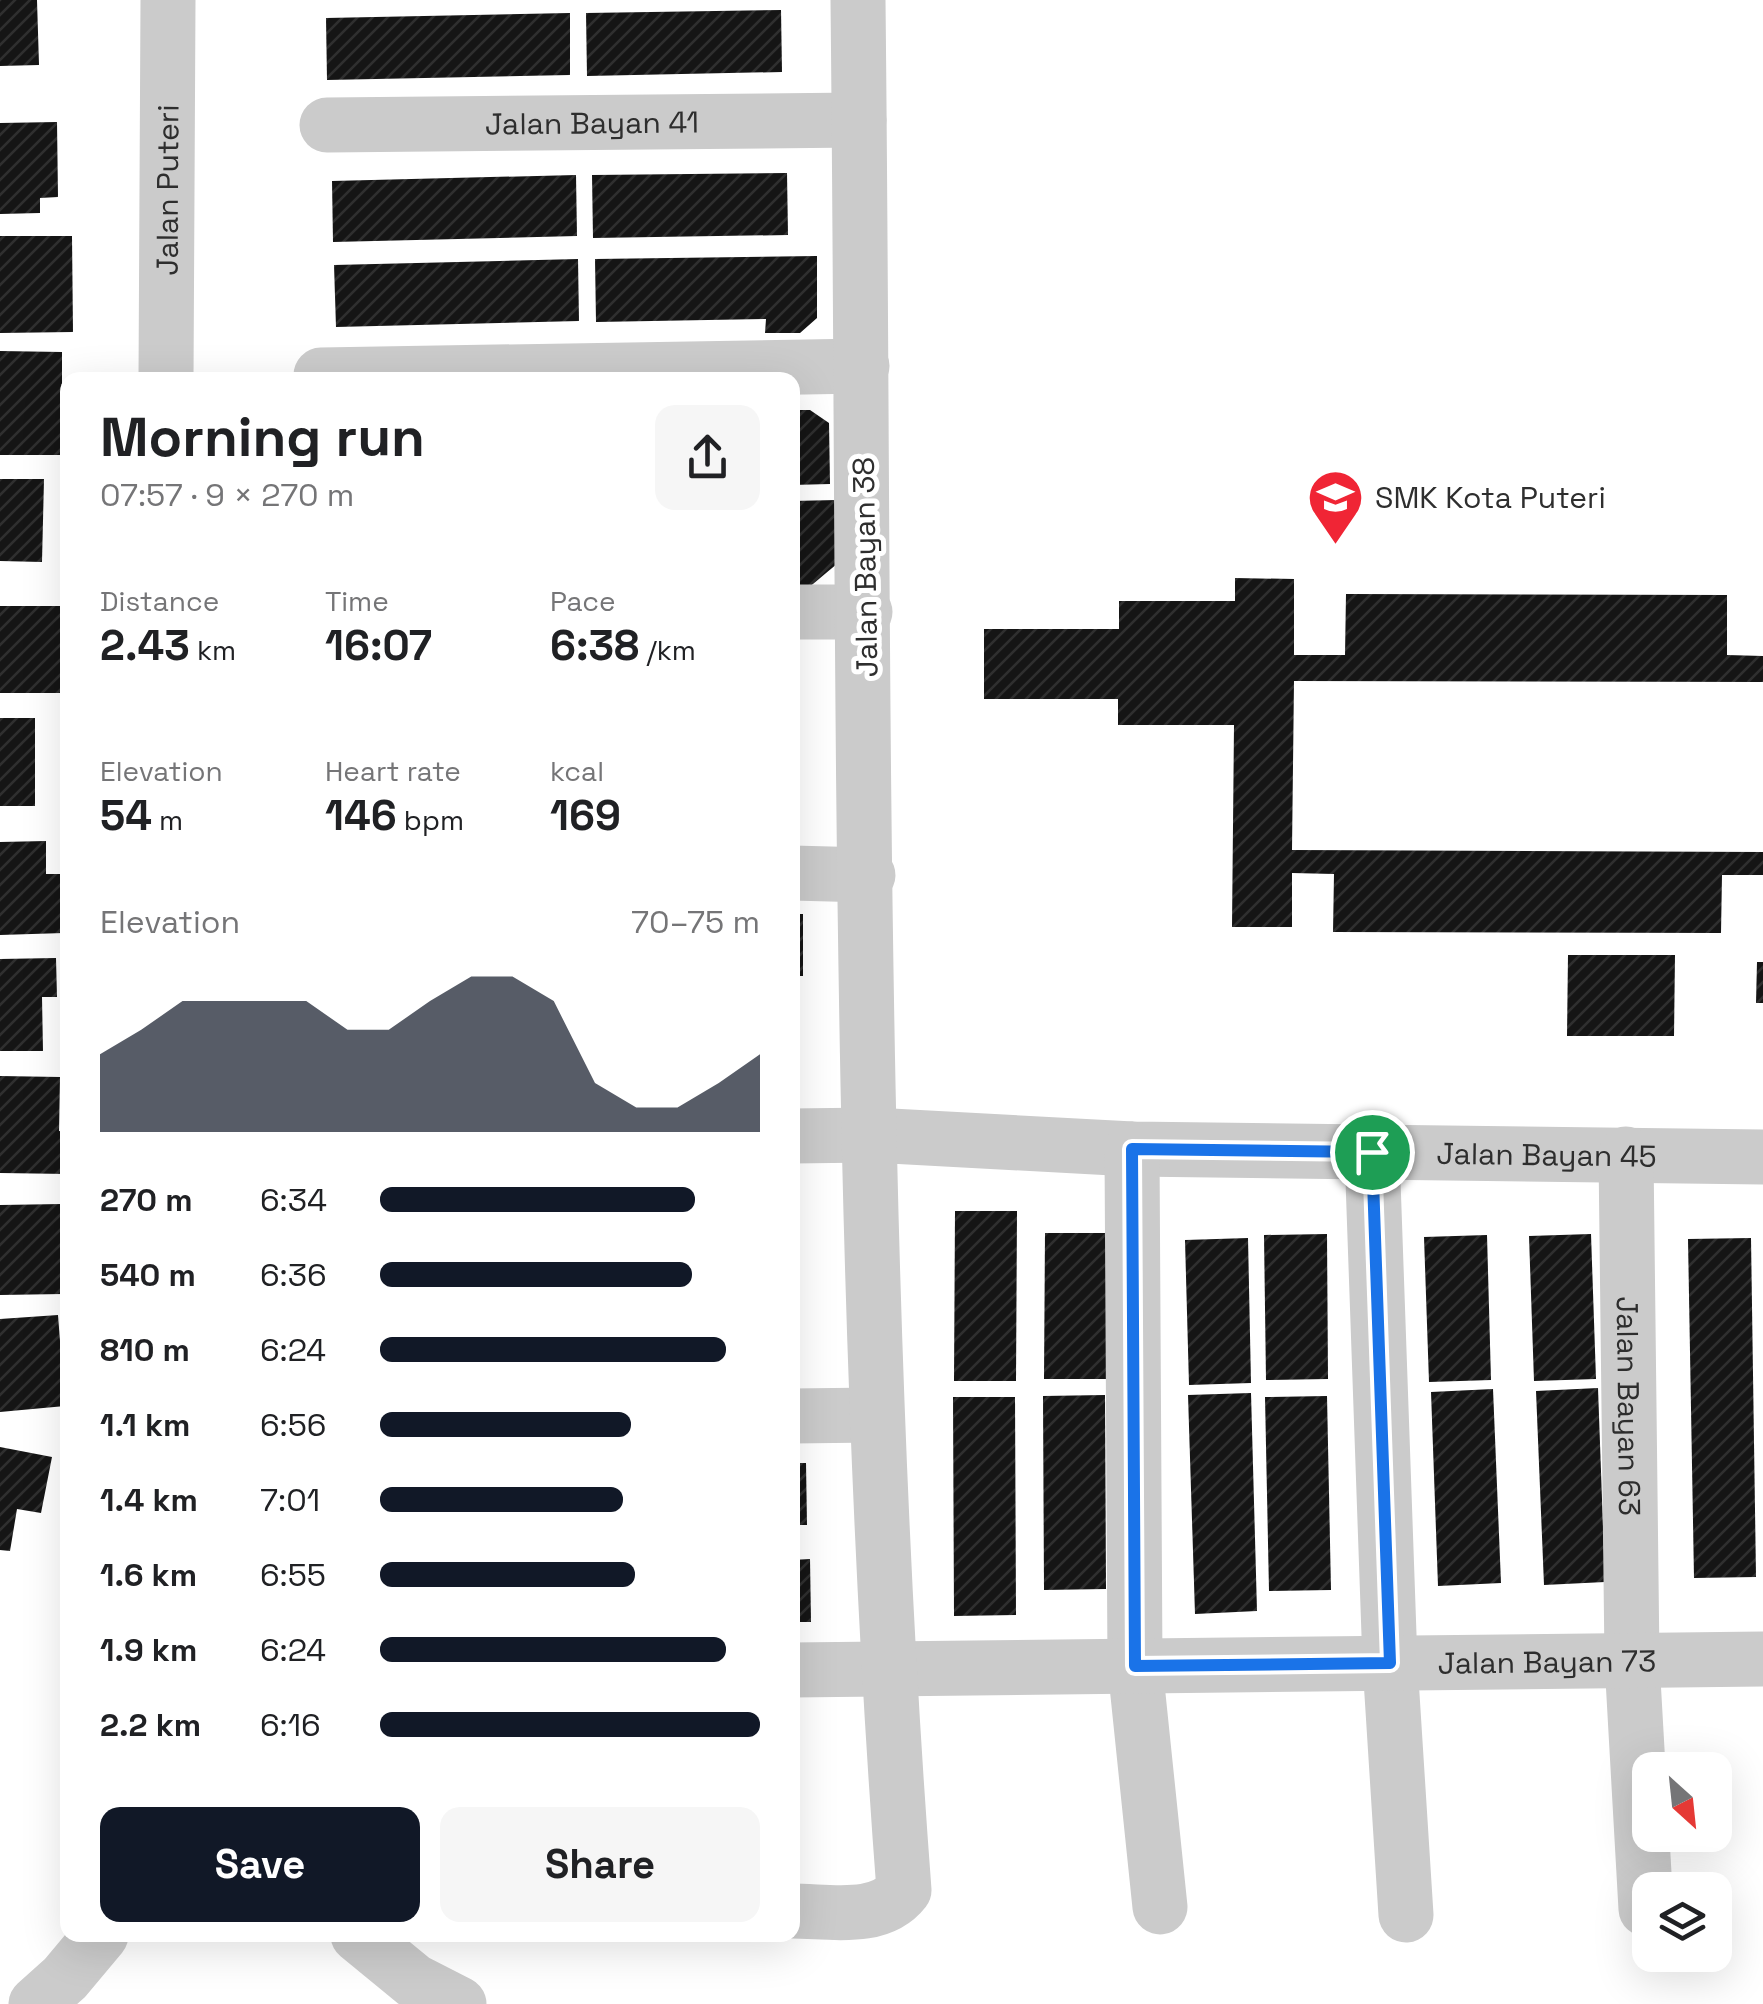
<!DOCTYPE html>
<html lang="en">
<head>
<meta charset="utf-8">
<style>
  body { margin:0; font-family:"Space Grotesk",sans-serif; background:#f6f6f6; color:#202124; height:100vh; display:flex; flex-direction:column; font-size:38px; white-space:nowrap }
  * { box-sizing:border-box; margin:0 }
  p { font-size:32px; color:#757577 }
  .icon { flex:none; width:55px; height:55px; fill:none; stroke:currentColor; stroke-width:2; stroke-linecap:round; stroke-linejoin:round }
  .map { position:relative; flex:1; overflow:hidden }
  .side { position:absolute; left:60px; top:372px; width:740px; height:1570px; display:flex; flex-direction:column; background:#fff; border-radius:20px; box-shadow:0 10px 40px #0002 }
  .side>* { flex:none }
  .needle { width:65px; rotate:153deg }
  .controls { position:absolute; left:1632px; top:1752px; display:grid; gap:20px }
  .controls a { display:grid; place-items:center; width:100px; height:100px; border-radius:20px; background:#fff; box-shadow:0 10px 40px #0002; font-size:50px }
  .pin { position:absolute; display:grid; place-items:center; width:85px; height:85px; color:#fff; margin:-42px; border:5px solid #fff; border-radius:50%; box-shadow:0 2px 10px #0007 }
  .round { display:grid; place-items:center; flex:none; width:105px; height:105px; border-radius:20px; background:#f6f6f6 }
  .overview { display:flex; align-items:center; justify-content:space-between; height:170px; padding:0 40px }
  h1 { font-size:55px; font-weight:700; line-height:75px }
  .metrics { display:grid; grid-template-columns:repeat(3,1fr); gap:15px; height:170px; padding:10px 40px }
  .metrics div { display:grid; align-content:center }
  .metrics b { font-size:42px; font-weight:700 }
  .metrics small { font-size:28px; font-weight:400 }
  .metrics p { font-size:28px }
  .chart { height:280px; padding:20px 40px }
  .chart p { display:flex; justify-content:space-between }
  .chart svg { width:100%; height:180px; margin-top:10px; fill:#111827; opacity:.7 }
  .action { display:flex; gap:20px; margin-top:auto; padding:20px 40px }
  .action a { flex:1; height:115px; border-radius:20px; background:#111827; color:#fff; font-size:40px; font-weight:700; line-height:115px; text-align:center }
  .action a+a { background:#f6f6f6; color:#202124 }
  ul { padding:0 40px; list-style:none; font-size:32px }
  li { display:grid; grid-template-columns:160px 120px 1fr; align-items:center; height:75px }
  li i { height:25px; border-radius:12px; background:#111827 }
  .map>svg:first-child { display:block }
  .building { fill:url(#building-hatch) }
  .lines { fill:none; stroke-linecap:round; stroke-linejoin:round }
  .minor { stroke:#cbcbcb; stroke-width:55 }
  .route-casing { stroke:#fff; stroke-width:20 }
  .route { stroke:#1a73e8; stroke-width:12 }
  .labels { text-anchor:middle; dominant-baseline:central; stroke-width:10; stroke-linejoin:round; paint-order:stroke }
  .street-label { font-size:30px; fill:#2e2e2e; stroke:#fff }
  .poi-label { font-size:30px; fill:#2e2e2e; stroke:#fff; text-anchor:start }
</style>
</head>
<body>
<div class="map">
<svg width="1763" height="2004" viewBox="0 0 1763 2004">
  <defs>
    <pattern id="building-hatch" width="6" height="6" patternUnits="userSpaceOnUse" patternTransform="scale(2.5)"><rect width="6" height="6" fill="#151515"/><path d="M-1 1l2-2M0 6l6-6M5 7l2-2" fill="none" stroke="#2f2f2f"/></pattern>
  </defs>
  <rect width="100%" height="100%" fill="#fff"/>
  <g class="building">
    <path d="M0,0H37L39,65L0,66Z"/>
    <path d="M781,10L782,72L587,76L586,13Z"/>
    <path d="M570,13V75L327,80L326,18Z"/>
    <path d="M57,122L58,197L40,198V213L0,214V123Z"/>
    <path d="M787,173L788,235L593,238L592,175Z"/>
    <path d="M576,175L577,236L333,242L332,181Z"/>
    <path d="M0,236H72L73,332L0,333Z"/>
    <path d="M817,256V318L800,333H765L766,319L596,322L595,259Z"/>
    <path d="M578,259L579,321L336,327L334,265Z"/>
    <path d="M0,351L62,352V455H0Z"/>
    <path d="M794,410H810L829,423L830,484L792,485Z"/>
    <path d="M0,479H44L42,562L0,561Z"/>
    <path d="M837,500L838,563L807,589L792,590V501Z"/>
    <path d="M1235,578L1294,579V655H1345L1346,594L1727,595V655L1763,656V682L1294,681L1292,850L1763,852V875H1722L1721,933L1333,932L1334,874L1292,873V927H1232L1234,725H1118V699H984V629H1119V601H1235Z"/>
    <rect x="0" y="606" width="63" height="87"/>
    <rect x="792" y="673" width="7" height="63"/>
    <rect x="0" y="718" width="35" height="88"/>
    <rect x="792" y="762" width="7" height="62"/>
    <path d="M46,841V874H63L64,933L0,935V842Z"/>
    <rect x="792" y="914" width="11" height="62"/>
    <path d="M1568,955H1675L1674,1036H1567Z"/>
    <path d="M56,958L57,997H42L43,1051H0V959Z"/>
    <path d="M1757,962H1763V1003H1756Z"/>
    <path d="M0,1076L60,1077L59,1131L68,1132V1174L0,1173Z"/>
    <path d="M62,1204L63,1294L0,1295V1205Z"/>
    <path d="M955,1211H1017L1016,1381H954Z"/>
    <path d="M792,1220H798L800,1282H792Z"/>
    <path d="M1045,1233H1107V1379H1044Z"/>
    <path d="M1327,1234L1328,1379L1266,1380L1264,1235Z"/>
    <path d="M1591,1234L1596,1379L1534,1381L1529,1236Z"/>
    <path d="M1487,1235L1491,1380L1429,1382L1424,1237Z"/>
    <path d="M1248,1238L1251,1383L1189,1385L1185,1240Z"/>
    <path d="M1751,1238L1756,1577L1694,1578L1688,1239Z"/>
    <path d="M792,1307H799L800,1369H792Z"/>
    <path d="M58,1315L65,1406L0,1412V1319Z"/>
    <path d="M1598,1388L1605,1582L1544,1585L1536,1391Z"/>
    <path d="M1493,1389L1501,1583L1438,1586L1431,1392Z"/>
    <path d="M1251,1393L1257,1611L1195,1614L1188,1395Z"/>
    <path d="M1105,1395L1106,1589L1044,1590L1043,1396Z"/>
    <path d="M1327,1396L1331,1590L1269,1591L1265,1397Z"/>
    <path d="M953,1397H1015L1016,1615L954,1616Z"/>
    <path d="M0,1447L52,1457L41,1513L17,1509L10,1551L0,1550Z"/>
    <path d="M792,1463H806L807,1525H792Z"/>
    <path d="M810,1559L811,1622H792V1560Z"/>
  </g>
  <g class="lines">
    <g class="minor">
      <path id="s1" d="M327,125L859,120"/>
      <path d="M321,375L862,366"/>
      <path id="s2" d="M166,380L168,0"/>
      <path d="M792,612H865"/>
      <path d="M792,873L868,875"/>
      <path id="s3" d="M792,1136L872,1135L1132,1149L1763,1157"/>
      <path d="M1132,1149L1135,1666L1160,1907"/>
      <path d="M1372,1152L1390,1663L1406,1915"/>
      <path id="s4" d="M1626,1154L1632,1661L1646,1909"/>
      <path d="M792,1416L876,1415"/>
      <path id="s5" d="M792,1670L1763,1659"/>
      <path d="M792,1911C830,1911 879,1922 904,1890C856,1262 865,630 858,0"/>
      <path d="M358,1935L414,1981L459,2004"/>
      <path d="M36,2004L65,1978L101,1935"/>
    </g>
  </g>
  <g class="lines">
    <defs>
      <path id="route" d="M1132,1149L1372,1152L1390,1663L1135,1666Z"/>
    </defs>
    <use href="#route" class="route-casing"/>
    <use href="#route" class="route"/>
  </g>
  <defs>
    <symbol id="school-pin" viewBox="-11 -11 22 30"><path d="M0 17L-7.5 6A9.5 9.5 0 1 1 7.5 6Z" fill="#f02535" stroke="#fff"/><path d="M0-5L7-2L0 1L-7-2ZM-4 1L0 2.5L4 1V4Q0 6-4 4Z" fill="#fff"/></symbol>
  </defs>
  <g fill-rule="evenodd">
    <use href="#school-pin" x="1304" y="466" width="63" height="86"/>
  </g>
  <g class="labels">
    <g class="street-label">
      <text stroke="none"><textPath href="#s1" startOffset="265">Jalan Bayan 41</textPath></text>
      <text stroke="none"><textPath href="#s2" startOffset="190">Jalan Puteri</textPath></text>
      <text transform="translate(865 567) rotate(-91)">Jalan Bayan 38</text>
      <text stroke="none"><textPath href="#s3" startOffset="755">Jalan Bayan 45</textPath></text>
      <text stroke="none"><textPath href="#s4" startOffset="252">Jalan Bayan 63</textPath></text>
      <text stroke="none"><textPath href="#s5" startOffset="755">Jalan Bayan 73</textPath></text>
    </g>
    <g class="poi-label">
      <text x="1375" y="497">SMK Kota Puteri</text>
    </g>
  </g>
</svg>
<div class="controls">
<a><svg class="needle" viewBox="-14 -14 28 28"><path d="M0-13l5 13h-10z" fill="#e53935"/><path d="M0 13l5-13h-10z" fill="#757577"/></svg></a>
<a><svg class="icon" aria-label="layers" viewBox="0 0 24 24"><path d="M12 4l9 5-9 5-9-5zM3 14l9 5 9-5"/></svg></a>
</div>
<div class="pin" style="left:1372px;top:1152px;background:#1e9e55"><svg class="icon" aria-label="arrive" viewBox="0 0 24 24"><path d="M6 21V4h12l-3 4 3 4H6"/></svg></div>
<section class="side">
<div class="overview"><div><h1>Morning run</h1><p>07:57 · 9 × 270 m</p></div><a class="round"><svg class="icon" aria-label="share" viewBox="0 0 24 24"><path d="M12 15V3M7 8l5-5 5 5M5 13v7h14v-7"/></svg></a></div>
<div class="metrics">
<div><p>Distance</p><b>2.43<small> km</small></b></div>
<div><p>Time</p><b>16:07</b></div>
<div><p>Pace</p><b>6:38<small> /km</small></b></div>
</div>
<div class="metrics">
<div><p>Elevation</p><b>54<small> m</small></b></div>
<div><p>Heart rate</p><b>146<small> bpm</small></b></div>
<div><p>kcal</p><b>169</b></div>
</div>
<div class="chart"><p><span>Elevation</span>70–75 m</p>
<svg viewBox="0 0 160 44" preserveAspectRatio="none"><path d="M0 44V25L10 19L20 12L30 12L40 12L50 12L60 19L70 19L80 12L90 6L100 6L110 12L120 32L130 38L140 38L150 32L160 25V44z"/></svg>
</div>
<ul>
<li><b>270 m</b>6:34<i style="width:83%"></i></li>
<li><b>540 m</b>6:36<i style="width:82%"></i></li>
<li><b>810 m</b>6:24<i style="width:91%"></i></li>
<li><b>1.1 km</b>6:56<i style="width:66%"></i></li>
<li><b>1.4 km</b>7:01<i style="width:64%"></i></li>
<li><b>1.6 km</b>6:55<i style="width:67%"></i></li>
<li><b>1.9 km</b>6:24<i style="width:91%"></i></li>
<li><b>2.2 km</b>6:16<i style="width:100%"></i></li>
</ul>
<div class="action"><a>Save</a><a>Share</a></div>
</section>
</div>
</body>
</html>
